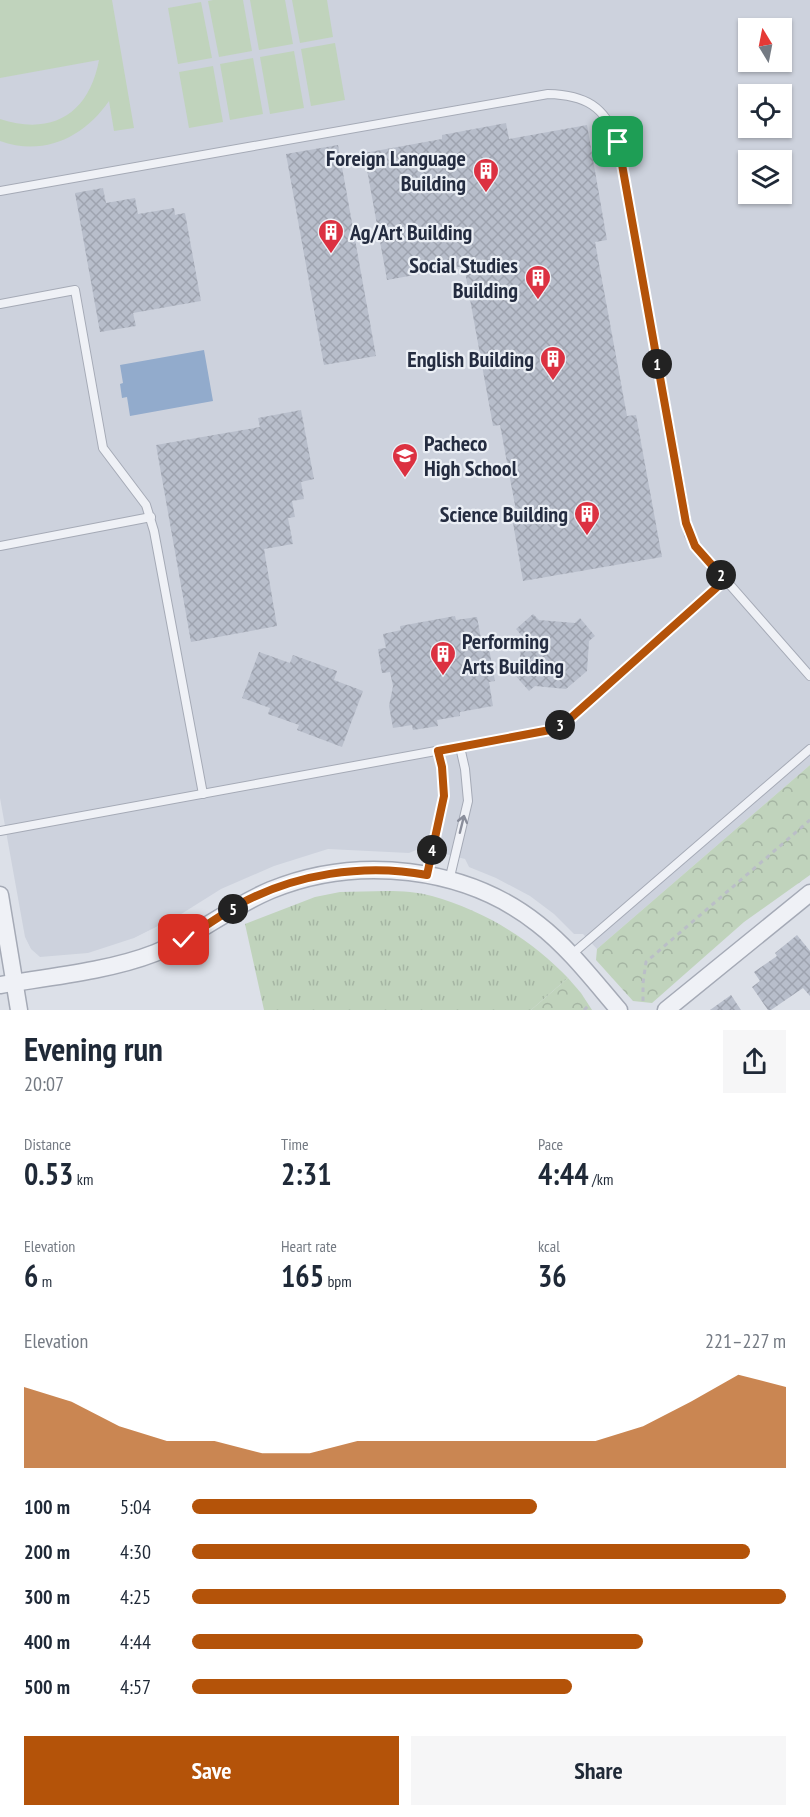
<!DOCTYPE html>
<html lang="en">
<head>
<meta charset="utf-8">
<style>
  body { margin:0; font-family:"PT Sans Narrow",sans-serif; background:#f6f6f7; color:#1f2937; height:100vh; display:flex; flex-direction:column; font-size:22px; white-space:nowrap }
  * { box-sizing:border-box; margin:0 }
  p { font-size:20px; color:#747a83 }
  .icon { flex:none; width:33px; height:33px; fill:none; stroke:currentColor; stroke-width:2; stroke-linecap:round; stroke-linejoin:round }
  .map { position:relative; height:1010px; overflow:hidden }
  .sheet { display:flex; flex-direction:column; background:#fff; flex:1 }
  .sheet>* { flex:none }
  .needle { width:39px; rotate:350deg }
  .fabs { position:absolute; left:738px; top:18px; display:grid; gap:12px }
  .fabs a { display:grid; place-items:center; width:54px; height:54px; border-radius:0px; background:#fff; box-shadow:0 2px 4px #0004; font-size:30px }
  .pin { position:absolute; display:grid; place-items:center; width:51px; height:51px; color:#fff; margin:-26px; border-radius:12px; box-shadow:0 3px 9px #0006 }
  .km { position:absolute; width:30px; height:30px; margin:-15px; border-radius:50%; background:#222; color:#fff; font-size:16px; line-height:30px; text-align:center }
  .round { display:grid; place-items:center; flex:none; width:63px; height:63px; border-radius:0px; background:#f6f6f7 }
  .overview { display:flex; align-items:center; justify-content:space-between; height:102px; padding:0 24px }
  h1 { font-size:33px; font-weight:600; line-height:45px }
  .stats { display:grid; grid-template-columns:repeat(3,1fr); gap:9px; height:102px; padding:6px 24px }
  .stats div { display:grid; align-content:center }
  .stats b { font-size:30px; font-weight:600 }
  .stats small { font-size:16px; font-weight:400 }
  .stats p { font-size:16px }
  .chart { height:168px; padding:12px 24px }
  .chart p { display:flex; justify-content:space-between }
  .chart svg { width:100%; height:108px; margin-top:6px; fill:#b45309; opacity:.7 }
  .action { display:flex; gap:12px; margin-top:auto; padding:12px 24px }
  .action a { flex:1; height:69px; border-radius:0px; background:#b45309; color:#fff; font-size:24px; font-weight:600; line-height:69px; text-align:center }
  .action a+a { background:#f6f6f7; color:#1f2937 }
  ul { padding:0 24px; list-style:none; font-size:20px }
  li { display:grid; grid-template-columns:96px 72px 1fr; align-items:center; height:45px }
  li i { height:15px; border-radius:8px; background:#b45309 }
  .map>svg:first-child { display:block }
  .built { fill:#cdd2dd; fill-rule:evenodd }
  .grass { fill:url(#grass-tufts) }
  .park { fill:url(#park-crowns) }
  .pitch { fill:#c0d3bc }
  .water { fill:#92abcc }
  .building { fill:url(#building-cross-hatch) }
  .lines { fill:none; stroke-linecap:round; stroke-linejoin:round }
  .service-casing { stroke:#a5aab6; stroke-width:10 }
  .minor-casing { stroke:#a5aab6; stroke-width:19 }
  .path { stroke:#babec7; stroke-width:3; stroke-dasharray:4.5 4.5; stroke-linecap:butt }
  .service { stroke:#eff1f6; stroke-width:8 }
  .minor { stroke:#eff1f6; stroke-width:16 }
  .oneway { stroke:#8a8e9b }
  .route-casing { stroke:#fff; stroke-width:12 }
  .route { stroke:#b45309; stroke-width:8 }
  .labels { text-anchor:middle; dominant-baseline:central; stroke-width:4.5; stroke-linejoin:round; paint-order:stroke }
  .poi-label { font-size:22px; font-weight:bold; fill:#242c40; stroke:#ebeff5; text-anchor:end }
</style>
</head>
<body>
<div class="map">
<svg width="810" height="1010" viewBox="0 0 810 1010">
  <defs>
    <pattern id="grass-tufts" width="24" height="20" patternUnits="userSpaceOnUse" patternTransform="scale(1.5)"><rect width="24" height="20" fill="#c0d3bc"/><path d="M3 7l-1-3M5 7V3M7 7l1-3M15 17l-1-3M17 17v-4M19 17l1-3" fill="none" stroke="#a5b5a3"/></pattern>
    <pattern id="park-crowns" width="20" height="18" patternUnits="userSpaceOnUse" patternTransform="scale(1.5)"><rect width="20" height="18" fill="#c0d3bc"/><path d="M2 6a3 3 0 1 1 6 0M12 15a3 3 0 1 1 6 0" fill="none" stroke="#a5b5a3"/></pattern>
    <pattern id="building-cross-hatch" width="8" height="8" patternUnits="userSpaceOnUse" patternTransform="scale(1.5)"><rect width="8" height="8" fill="#b8becb"/><path d="M0 0l8 8M0 8l8-8" fill="none" stroke="#9ea3af"/></pattern>
  </defs>
  <rect width="100%" height="100%" fill="#dce0e8"/>
  <path class="built" d="M0,0H810V765L597,949L583,934H574L554,914L530,896L496,878L469,867L465,859L421,848L409,853L328,849L274,866L221,889L178,916L134,938L88,953L40,957L31,949L25,937L0,798ZM748,28H782V62H748ZM748,94H782V128H748ZM748,160H782V194H748Z"/>
  <path class="grass" d="M340,892C370,892 404,888 432,896C483,910 532,940 568,978L531,1010H264L245,924L315,897Z"/>
  <g class="park">
    <path d="M810,765V875L744,922L652,1003L633,1001L596,960L597,949Z"/>
    <path d="M568,978L581,993L592,1010H531Z"/>
  </g>
  <g class="pitch">
    <path d="M0,0H112L134,128L114,131L109,101C84,137 44,157 0,141V119C52,136 89,114 99,60L0,78Z"/>
    <path d="M213,0H243L252,51L219,57L208,1Z"/>
    <path d="M250,0H285L293,44L259,50Z"/>
    <path d="M292,0H327L333,37L300,43Z"/>
    <path d="M201,2L212,58L178,64L168,8Z"/>
    <path d="M335,43L345,100L311,106L301,49Z"/>
    <path d="M294,51L304,108L270,114L260,57Z"/>
    <path d="M253,58L263,114L230,120L220,64Z"/>
    <path d="M213,66L223,122L189,128L179,72Z"/>
  </g>
  <path class="water" d="M204,350L213,401L130,416L127,397L122,398L120,384L123,383L120,365Z"/>
  <g class="building">
    <path d="M506,123L509,139L587,125L607,240L595,242L627,416L636,415L662,557L523,581L512,517L517,516L500,425L493,426L464,266L387,280L364,153L442,139V135Z"/>
    <path d="M338,145L376,356L324,365L286,154Z"/>
    <path d="M103,188L106,203L135,198L138,214L174,208L175,215L185,213L201,301L133,313L136,326L100,332L75,193Z"/>
    <path d="M301,410L314,479L301,482L304,499L292,501L295,517L288,518L293,544L264,549L277,626L191,642L156,445L260,427L258,418Z"/>
    <path d="M533,614L539,620L575,623L580,618L595,636L589,641L587,671L566,689L535,686L529,691L514,674L519,669L522,636L516,629Z"/>
    <path d="M455,616L456,620L477,617L482,644L488,643L495,681L489,682L493,706L460,712V716L437,720L438,726L413,730L412,725L393,728L389,706L393,686L390,672L382,673L378,649L386,648L383,634L401,630L400,626Z"/>
    <path d="M259,652L290,663L293,655L337,671L334,680L363,691L342,747L297,730L299,725L268,714L270,708L242,698Z"/>
    <path d="M797,935L810,951V996L803,988L771,1010H768L752,987L760,981L754,972L777,956L775,953Z"/>
    <path d="M731,995L741,1010H710Z"/>
  </g>
  <g class="lines">
    <defs>
      <g id="service">
        <path d="M0,191L548,94C585,95 605,106 618,142L689,535L695,545L810,676"/>
        <path d="M0,304L75,290L103,448L146,505L154,531L203,794"/>
        <path d="M0,546L151,517"/>
        <path d="M0,831L550,730L564,724L725,580"/>
        <path d="M427,875L444,796L442,767L438,751"/>
        <path d="M449,881L468,801L465,769L460,747"/>
        <path d="M571,955L810,749"/>
      </g>
      <g id="minor">
        <path d="M0,895L19,1010"/>
        <path d="M0,985C49,977 109,971 155,953C196,936 230,907 271,890C357,855 465,866 538,924C569,948 594,981 619,1010"/>
        <path d="M666,1010L810,893"/>
      </g>
    </defs>
    <use href="#service" class="service-casing"/>
    <use href="#minor" class="minor-casing"/>
    <g class="path">
      <path d="M643,1001V983L646,962L810,820"/>
      <path d="M584,1010L589,1005"/>
    </g>
    <use href="#service" class="service"/>
    <use href="#minor" class="minor"/>
  </g>
  <defs><path id="oneway-shaft" d="M-6 0H5M1.5-3L5.5 0L1.5 3" fill="none" stroke-width="1.6" stroke-linecap="round" stroke-linejoin="round" transform="scale(1.5)"/></defs>
  <use class="oneway" href="#oneway-shaft" transform="translate(462 824) rotate(-76)"/>
  <g class="lines">
    <defs>
      <path id="route" d="M184,940C202,928 220,916 238,905C294,874 364,863 427,875L444,796L442,767L438,751L550,730L564,724L725,580L695,546L686,523L618,142"/>
    </defs>
    <use href="#route" class="route-casing"/>
    <use href="#route" class="route"/>
  </g>
  <defs>
    <symbol id="building-pin" viewBox="-11 -11 22 30"><path d="M0 17L-7.5 6A9.5 9.5 0 1 1 7.5 6Z" fill="#dc3141" stroke="#ebeff5"/><path d="M-4-6H4V6H1V3H-1V6H-4ZM-2.5-4.3h1.7v1.8h-1.7ZM.8-4.3h1.7v1.8H.8ZM-2.5-1h1.7V.8h-1.7ZM.8-1h1.7V.8H.8Z" fill="#fff"/></symbol>
    <symbol id="school-pin" viewBox="-11 -11 22 30"><path d="M0 17L-7.5 6A9.5 9.5 0 1 1 7.5 6Z" fill="#dc3141" stroke="#ebeff5"/><path d="M0-5L7-2L0 1L-7-2ZM-4 1L0 2.5L4 1V4Q0 6-4 4Z" fill="#fff"/></symbol>
  </defs>
  <g fill-rule="evenodd">
    <use href="#building-pin" x="471" y="156" width="30" height="40"/>
    <use href="#building-pin" x="316" y="217" width="30" height="40"/>
    <use href="#building-pin" x="523" y="263" width="30" height="40"/>
    <use href="#building-pin" x="538" y="344" width="30" height="40"/>
    <use href="#school-pin" x="390" y="441" width="30" height="40"/>
    <use href="#building-pin" x="572" y="499" width="30" height="40"/>
    <use href="#building-pin" x="428" y="639" width="30" height="40"/>
  </g>
  <g class="labels">
    <g class="poi-label">
      <text x="466" y="158">Foreign Language<tspan x="466" dy="25">Building</tspan></text>
      <text x="350" y="232" text-anchor="start">Ag/Art Building</text>
      <text x="518" y="265">Social Studies<tspan x="518" dy="25">Building</tspan></text>
      <text x="534" y="359">English Building</text>
      <text x="424" y="443" text-anchor="start">Pacheco<tspan x="424" dy="25">High School</tspan></text>
      <text x="568" y="514">Science Building</text>
      <text x="462" y="641" text-anchor="start">Performing<tspan x="462" dy="25">Arts Building</tspan></text>
    </g>
  </g>
</svg>
<div class="fabs">
<a><svg class="needle" viewBox="-14 -14 28 28"><path d="M0-13l5 13h-10z" fill="#e53935"/><path d="M0 13l5-13h-10z" fill="#747a83"/></svg></a>
<a><svg class="icon" aria-label="locate" viewBox="0 0 24 24"><circle cx="12" cy="12" r="6"/><path d="M12 2v4M12 18v4M2 12h4M18 12h4"/></svg></a>
<a><svg class="icon" aria-label="layers" viewBox="0 0 24 24"><path d="M12 4l9 5-9 5-9-5zM3 14l9 5 9-5"/></svg></a>
</div>
<div class="pin" style="left:618px;top:142px;background:#1e9e55"><svg class="icon" aria-label="arrive" viewBox="0 0 24 24"><path d="M6 21V4h12l-3 4 3 4H6"/></svg></div>
<div class="pin" style="left:184px;top:940px;background:#d93025"><svg class="icon" aria-label="check" viewBox="0 0 24 24"><path d="M5 12l5 5 9-10"/></svg></div>
<b class="km" style="left:657px;top:364px">1</b>
<b class="km" style="left:721px;top:575px">2</b>
<b class="km" style="left:560px;top:725px">3</b>
<b class="km" style="left:432px;top:850px">4</b>
<b class="km" style="left:233px;top:909px">5</b>
</div>
<section class="sheet">
<div class="overview"><div><h1>Evening run</h1><p>20:07</p></div><a class="round"><svg class="icon" aria-label="share" viewBox="0 0 24 24"><path d="M12 15V3M7 8l5-5 5 5M5 13v7h14v-7"/></svg></a></div>
<div class="stats">
<div><p>Distance</p><b>0.53<small> km</small></b></div>
<div><p>Time</p><b>2:31</b></div>
<div><p>Pace</p><b>4:44<small> /km</small></b></div>
</div>
<div class="stats">
<div><p>Elevation</p><b>6<small> m</small></b></div>
<div><p>Heart rate</p><b>165<small> bpm</small></b></div>
<div><p>kcal</p><b>36</b></div>
</div>
<div class="chart"><p><span>Elevation</span>221–227 m</p>
<svg viewBox="0 0 160 44" preserveAspectRatio="none"><path d="M0 44V11L10 17L20 27L30 33L40 33L50 38L60 38L70 33L80 33L90 33L100 33L110 33L120 33L130 27L140 17L150 6L160 11V44z"/></svg>
</div>
<ul>
<li><b>100 m</b>5:04<i style="width:58%"></i></li>
<li><b>200 m</b>4:30<i style="width:94%"></i></li>
<li><b>300 m</b>4:25<i style="width:100%"></i></li>
<li><b>400 m</b>4:44<i style="width:76%"></i></li>
<li><b>500 m</b>4:57<i style="width:64%"></i></li>
</ul>
<div class="action"><a>Save</a><a>Share</a></div>
</section>
</body>
</html>
